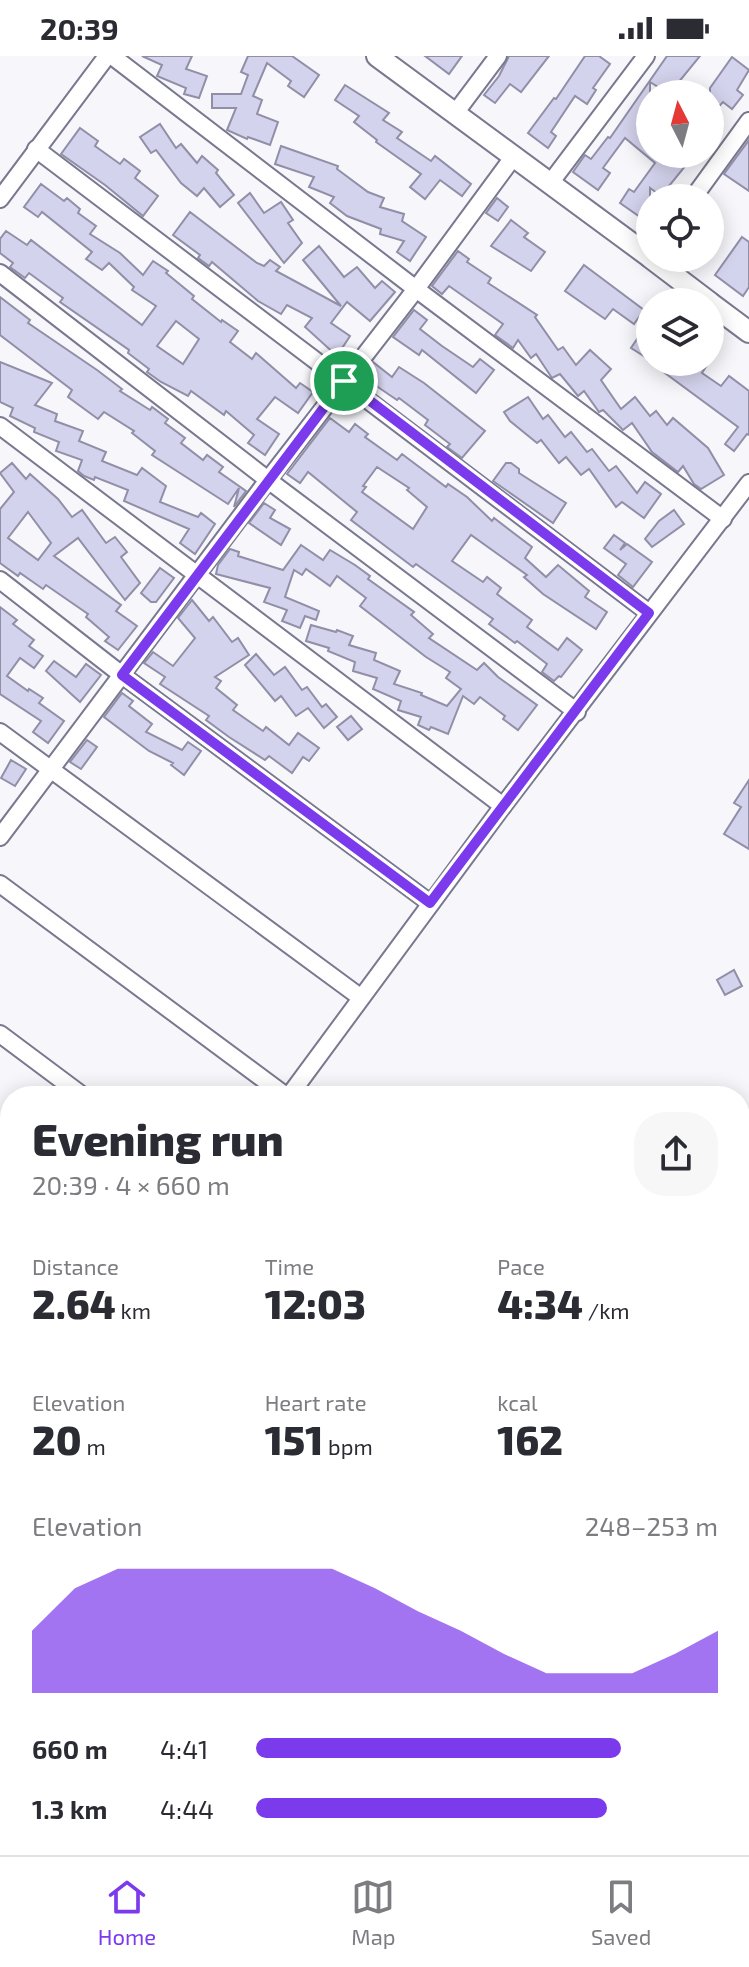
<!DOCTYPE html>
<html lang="en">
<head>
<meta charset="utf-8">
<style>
  body { margin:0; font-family:"Exo 2",sans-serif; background:#f7f7f7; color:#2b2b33; height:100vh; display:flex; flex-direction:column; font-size:30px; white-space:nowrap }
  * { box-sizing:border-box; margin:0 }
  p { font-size:26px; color:#7c7c81 }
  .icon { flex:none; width:44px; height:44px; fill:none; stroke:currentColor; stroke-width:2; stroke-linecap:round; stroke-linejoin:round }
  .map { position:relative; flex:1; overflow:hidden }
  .panel { position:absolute; left:0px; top:1030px; width:750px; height:770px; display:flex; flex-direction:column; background:#fff; border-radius:32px 32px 0 0; box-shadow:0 4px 20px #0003 }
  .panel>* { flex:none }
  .needle { width:52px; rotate:354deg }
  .tools { position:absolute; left:636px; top:24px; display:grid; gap:16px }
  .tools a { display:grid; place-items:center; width:88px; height:88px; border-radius:50%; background:#fff; box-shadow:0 4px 20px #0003; font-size:40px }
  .pin { position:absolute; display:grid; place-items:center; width:68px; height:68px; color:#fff; margin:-34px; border:4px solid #fff; border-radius:50%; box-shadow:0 2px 8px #0007 }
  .round { display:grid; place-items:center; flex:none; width:84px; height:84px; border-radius:32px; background:#f7f7f7 }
  .headline { display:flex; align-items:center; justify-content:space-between; height:136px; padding:0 32px }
  h1 { font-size:44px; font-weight:800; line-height:60px }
  .stats { display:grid; grid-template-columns:repeat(3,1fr); gap:12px; height:136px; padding:8px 32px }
  .stats div { display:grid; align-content:center }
  .stats b { font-size:40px; font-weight:800 }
  .stats small { font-size:22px; font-weight:400 }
  .stats p { font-size:22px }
  .chart { height:224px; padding:16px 32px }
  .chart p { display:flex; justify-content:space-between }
  .chart svg { width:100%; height:144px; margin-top:8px; fill:#7c3aed; opacity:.7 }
  ul { padding:0 32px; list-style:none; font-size:26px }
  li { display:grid; grid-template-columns:128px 96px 1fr; align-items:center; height:60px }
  li i { height:20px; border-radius:10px; background:#7c3aed }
  .status { display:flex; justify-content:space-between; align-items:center; height:56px; padding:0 40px; background:#fff; direction:ltr }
  .status svg { height:22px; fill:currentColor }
  .tab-bar { display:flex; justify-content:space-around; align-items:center; height:112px; border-top:2px solid #e1e1e2; background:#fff; font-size:22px; color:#7c7c81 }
  .tab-bar a { display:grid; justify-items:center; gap:4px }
  .tab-bar .selected { color:#7c3aed }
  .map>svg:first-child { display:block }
  .built { fill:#e8e8fc }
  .green { fill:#dbd1a8 }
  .building { fill:#d4d3ed; stroke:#908fa7; stroke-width:2; fill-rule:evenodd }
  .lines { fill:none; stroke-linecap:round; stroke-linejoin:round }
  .minor-casing { stroke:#79788f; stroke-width:20 }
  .tertiary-casing { stroke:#79788f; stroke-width:24 }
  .minor { stroke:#fff; stroke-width:16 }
  .tertiary { stroke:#fff; stroke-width:20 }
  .route-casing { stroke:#fff; stroke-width:16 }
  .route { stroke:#7c3aed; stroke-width:10 }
</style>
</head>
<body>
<div class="status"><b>20:39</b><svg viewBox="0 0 49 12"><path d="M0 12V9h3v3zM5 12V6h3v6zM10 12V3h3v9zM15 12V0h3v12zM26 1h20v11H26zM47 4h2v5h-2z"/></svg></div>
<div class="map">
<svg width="749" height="1799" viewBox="0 0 749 1799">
  <rect width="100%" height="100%" fill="#f6f6fb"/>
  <path class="built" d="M0,1717L10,1724V1790H97L109,1799H0Z"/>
  <path class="green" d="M740,1532L749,1538V1662L740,1675Z"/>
  <g class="building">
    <path d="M142,0H192L186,13L207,20L199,42L184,38L186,32L157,20L162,9Z"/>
    <path d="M248,0H292L319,19L304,41L288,30L291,25L267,7L253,40L262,44L257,58L278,66L270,89L248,81L247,83L227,74L236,52H212V38H241L248,19L241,16Z"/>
    <path d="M425,0H462L449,18Z"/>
    <path d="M509,0H549L521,36L510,28L495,47L484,39L499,20Z"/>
    <path d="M585,0H599L610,8L593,32L596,34L587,48L575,40L551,76L556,80L548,92L528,77L554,42L556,43Z"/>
    <path d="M667,0H700L669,38L650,26V98H695L661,140L650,132V153L643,163L620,147L629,133L634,136L655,107L625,82L603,112L610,117L598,134L573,116L585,99L591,103L608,81L610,82Z"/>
    <path d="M732,1L749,14L737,34L743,39L732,53L723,46L710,60V32Z"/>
    <path d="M345,29L389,57L383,64L402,76L397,82L431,105L435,100L471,128L462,140L440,124L425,143L410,131L421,118L376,86L377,84L354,66L359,60L335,44Z"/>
    <path d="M160,68L176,92L181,88L197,107L202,100L218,114L216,117L234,139L220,151L204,132L197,140L181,127L156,94L151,97L140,81Z"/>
    <path d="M80,72L98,85L95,90L120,108L124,103L140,115L135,122L158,140L143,160L105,129L61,98Z"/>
    <path d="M749,84V135L724,118Z"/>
    <path d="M281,90L338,110L337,113L368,136L384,142L380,151L404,158L402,165L426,181L410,205L397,196L404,185L380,178L381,173L347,160L330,147L334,141L309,131L314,121L275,108Z"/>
    <path d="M41,128L64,145L67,142L80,153L78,157L96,170L90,178L120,197L143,219L153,205L168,215L166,217L194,240L192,243L221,266L222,264L238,275L230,286L252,303L256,297L296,332L300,327L313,336L298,357L275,341L257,363L279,378L265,399L248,387L254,379L226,355L224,359L191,335L188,340L161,326L147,316L149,313L128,297L129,294L60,246L63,242L29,217L25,222L10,211L13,207L0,197V183L6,175L27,189L31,184L142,269L156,250L132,234L134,231L109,207L102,214L86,203L92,196L42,156L38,161L24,151ZM176,265L199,283L183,308L157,290Z"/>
    <path d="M250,137L264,157L281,146L293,164L288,167L302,187L284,207L238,147Z"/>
    <path d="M497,142L508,151L498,165L486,157Z"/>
    <path d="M190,156L257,207L264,210L270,204L280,211L276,215L341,250L303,204L319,190L344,221L357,211L375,232L382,225L395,236L370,265L347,246L331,267L350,280L337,300L305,271L312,262L287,249L281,258L258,245L212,206L209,210L198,202L200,199L173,179Z"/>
    <path d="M511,164L528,177L524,181L545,196L531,215L491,190Z"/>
    <path d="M742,181L749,186V231L743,240L715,219Z"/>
    <path d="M458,195L469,203L467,206L491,222L488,227L537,259L535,261L558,294L563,291L576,309L590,294L611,313L601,324L621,353L635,341L650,360L656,355L667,369L673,362L708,392L724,419L701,433L694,428L683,410L678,416L652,396L632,367L623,374L603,354L599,356L584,335L578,340L560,318L552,322L536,298L531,302L518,284L513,292L495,279L503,268L449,230L442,238L432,230Z"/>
    <path d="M584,209L644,254L634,268L613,253L605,263L565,235Z"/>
    <path d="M0,241L30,264L28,267L97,314L122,333L120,335L150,354L152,351L168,363L165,367L185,382L181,387L203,404L207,399L223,411L219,416L246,435L234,451L239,432L228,448L152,399L155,395L132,377L134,375L104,356L98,363L68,341L72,334L0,279Z"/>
    <path d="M414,254L427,264L420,273L442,290L473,311L480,303L494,314L476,337L422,294L419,299L393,281Z"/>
    <path d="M650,264V304L631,292Z"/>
    <path d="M0,306L52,327L35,349L57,358L55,365L83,375L79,385L106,396L102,405L137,419L142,412L166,430L160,446L198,461L201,457L215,468L195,498L180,487L189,473L124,445L128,434L95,421L94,424L84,420L78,415L82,404L56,395L59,386L34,376L35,372L10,360L13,352L0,346Z"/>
    <path d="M373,306L392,321L399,311L424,327L485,375L462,402L447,391L450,388L425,369L428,364L399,342L397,344L372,327L369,331L359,324Z"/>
    <path d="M650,306H709L702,317L721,330L729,320L749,335V379L747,378L734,395L725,388L738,371Z"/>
    <path d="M528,341L543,363L548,359L565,381L571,376L587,396L592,393L609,415L616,410L637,437L645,426L661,438L644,462L622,446L616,451L589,413L581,419L566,401L559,407L541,384L537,387L510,365L504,356Z"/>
    <path d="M330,362L349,376L355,368L368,378L365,381L397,404L402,398L446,431L448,428L467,441L492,465L494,462L532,491L525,502L546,521L558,509L589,535L585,541L607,556L596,573L543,538L524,521L527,519L471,479L452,505L483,526L487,521L501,532L497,538L532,564L527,571L558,594L567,582L582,594L561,621L559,620L554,625L542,616L547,608L517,585L515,587L489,568L493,563L416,508L413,511L351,464L357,456L308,416L300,427L287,418ZM377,411L409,432L407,434L427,451L413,473L362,436L366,431L363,430Z"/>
    <path d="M12,407L26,423L30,418L58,443L72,461L82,454L106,487L115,481L127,496L121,501L140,527L125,544L78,482L54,500L121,549L116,555L137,570L118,594L105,585L109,581L86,561L88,558L46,529L43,533L20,517L18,520L0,507V453L14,436L0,417ZM28,456L51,487L38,504L8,482Z"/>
    <path d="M506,407H511L519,413V417L566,447L553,467L493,425Z"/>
    <path d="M264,447L275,454L270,462L290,473L281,489L249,467Z"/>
    <path d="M674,454L684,468L652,491L645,483L659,465Z"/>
    <path d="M614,479L625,487L620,494L627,488L652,506L633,531L618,519L626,508L604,492Z"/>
    <path d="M301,489L323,504L330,494L355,509L370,520L368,523L414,556L411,559L433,578L429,582L477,614L484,607L498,621L537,649L518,674L503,663L505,660L480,641L474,648L463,640L448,678L431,671L429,674L418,669L421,661L398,654L401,645L373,633L377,622L353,615L355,606L328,595L329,592L306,585L311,569L336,576L337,574L353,580L349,589L376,597L374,604L400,615L394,628L422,637L421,639L447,650L461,633L446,622L450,616L426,601L360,550L366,542L337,520L330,530L306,513L302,519L294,514L285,541L319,555L316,564L305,560L300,572L282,565L287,554L264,546L270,532L216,518L218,509L230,493L239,496L238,500L283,514Z"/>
    <path d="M160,512L174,522L156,546H151L141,537Z"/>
    <path d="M192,544L209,565L213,561L232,586L238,582L249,599L215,621L221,625L216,632L237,649L233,654L263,675L266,671L289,689L298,677L319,692L309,705L303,701L292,717L269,700L265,704L229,681L206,664L209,660L160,628L165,621L144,607L153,596L173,610L195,582L178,562Z"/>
    <path d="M0,551L17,564L13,568L34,584L29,590L43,600L34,612L20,602L7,620L28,635L29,633L43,642L39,647L64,665L48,687L33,676L41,665L0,638Z"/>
    <path d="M256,598L274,619L285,611L302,634L307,631L322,651L326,648L337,661L324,672L308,652L296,660L281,640L275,645L245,609Z"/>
    <path d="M54,605L76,621L86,608L101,619L80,646L46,615Z"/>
    <path d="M122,637L133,645L129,650L152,668L146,676L182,694L188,686L201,695L184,719L171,709L173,707L149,695L104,661Z"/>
    <path d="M351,660L362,673L348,684L337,671Z"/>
    <path d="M87,684L97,691L81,713L70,706Z"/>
    <path d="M11,704L26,713L15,730L1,722Z"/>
    <path d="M749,724V793L724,778L741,751L734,747Z"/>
    <path d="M734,914L742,930L725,939L717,924Z"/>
  </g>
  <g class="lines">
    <defs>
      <g id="minor">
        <path d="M112,0L416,233L723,463"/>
        <path d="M456,56L498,0"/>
        <path d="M36,93L649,557"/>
        <path d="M551,126L646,0"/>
        <path d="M693,142L749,65"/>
        <path d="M0,143L107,0"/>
        <path d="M0,217L268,424L577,656"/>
        <path d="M0,370L503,750"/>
        <path d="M0,524L122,619L430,847"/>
        <path d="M0,676L360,941"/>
        <path d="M0,781L268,424L416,233L514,100"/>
        <path d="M0,828L286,1040"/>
        <path d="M0,978L83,1040"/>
        <path d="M289,1040L503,750L749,427"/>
        <path d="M0,1129L10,1137"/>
        <path d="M0,1280L10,1288"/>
        <path d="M0,1418L10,1404"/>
        <path d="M0,1433L10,1441"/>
        <path d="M0,1585L10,1593"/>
        <path d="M738,1790L749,1798"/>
      </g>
      <g id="tertiary">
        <path d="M377,0L650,201"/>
        <path d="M651,202L709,246"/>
        <path d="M710,247L749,276"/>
        <path d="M740,1716L749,1705"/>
        <path d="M677,1799L684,1790"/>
      </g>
    </defs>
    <use href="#minor" class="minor-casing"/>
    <use href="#tertiary" class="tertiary-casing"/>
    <use href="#minor" class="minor"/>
    <use href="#tertiary" class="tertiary"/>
  </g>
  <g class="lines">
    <defs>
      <path id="route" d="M344,325L649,557L430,847L122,619Z"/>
    </defs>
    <use href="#route" class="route-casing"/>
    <use href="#route" class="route"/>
  </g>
</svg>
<div class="tools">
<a><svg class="needle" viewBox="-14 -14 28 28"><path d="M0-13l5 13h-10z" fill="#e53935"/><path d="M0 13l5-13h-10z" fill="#7c7c81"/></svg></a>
<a><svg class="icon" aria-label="locate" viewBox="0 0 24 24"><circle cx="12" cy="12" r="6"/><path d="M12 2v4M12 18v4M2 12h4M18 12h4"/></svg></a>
<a><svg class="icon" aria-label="layers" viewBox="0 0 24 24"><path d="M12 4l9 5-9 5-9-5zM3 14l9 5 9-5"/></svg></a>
</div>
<div class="pin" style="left:344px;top:325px;background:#1e9e55"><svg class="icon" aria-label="arrive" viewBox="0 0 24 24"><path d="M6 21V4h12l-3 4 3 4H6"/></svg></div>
<section class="panel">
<div class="headline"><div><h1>Evening run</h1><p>20:39 · 4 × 660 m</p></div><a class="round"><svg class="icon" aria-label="share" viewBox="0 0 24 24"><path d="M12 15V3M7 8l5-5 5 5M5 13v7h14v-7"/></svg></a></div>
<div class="stats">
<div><p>Distance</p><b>2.64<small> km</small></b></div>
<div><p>Time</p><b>12:03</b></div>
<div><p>Pace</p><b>4:34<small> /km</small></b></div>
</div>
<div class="stats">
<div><p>Elevation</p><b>20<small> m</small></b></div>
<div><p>Heart rate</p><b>151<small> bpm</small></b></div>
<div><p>kcal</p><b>162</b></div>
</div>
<div class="chart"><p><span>Elevation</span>248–253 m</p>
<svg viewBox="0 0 160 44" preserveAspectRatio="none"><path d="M0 44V25L10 12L20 6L30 6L40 6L50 6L60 6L70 6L80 12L90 19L100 25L110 32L120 38L130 38L140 38L150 32L160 25V44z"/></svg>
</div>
<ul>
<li><b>660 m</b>4:41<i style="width:79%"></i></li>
<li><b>1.3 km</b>4:44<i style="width:76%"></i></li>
</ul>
</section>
</div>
<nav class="tab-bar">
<a class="selected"><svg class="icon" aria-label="home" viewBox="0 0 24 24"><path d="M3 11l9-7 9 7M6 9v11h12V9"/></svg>Home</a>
<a><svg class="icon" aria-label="map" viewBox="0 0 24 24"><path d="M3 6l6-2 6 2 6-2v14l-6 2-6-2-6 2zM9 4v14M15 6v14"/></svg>Map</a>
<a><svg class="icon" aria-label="saved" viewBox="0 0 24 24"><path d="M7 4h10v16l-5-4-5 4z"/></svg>Saved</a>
</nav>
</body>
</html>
